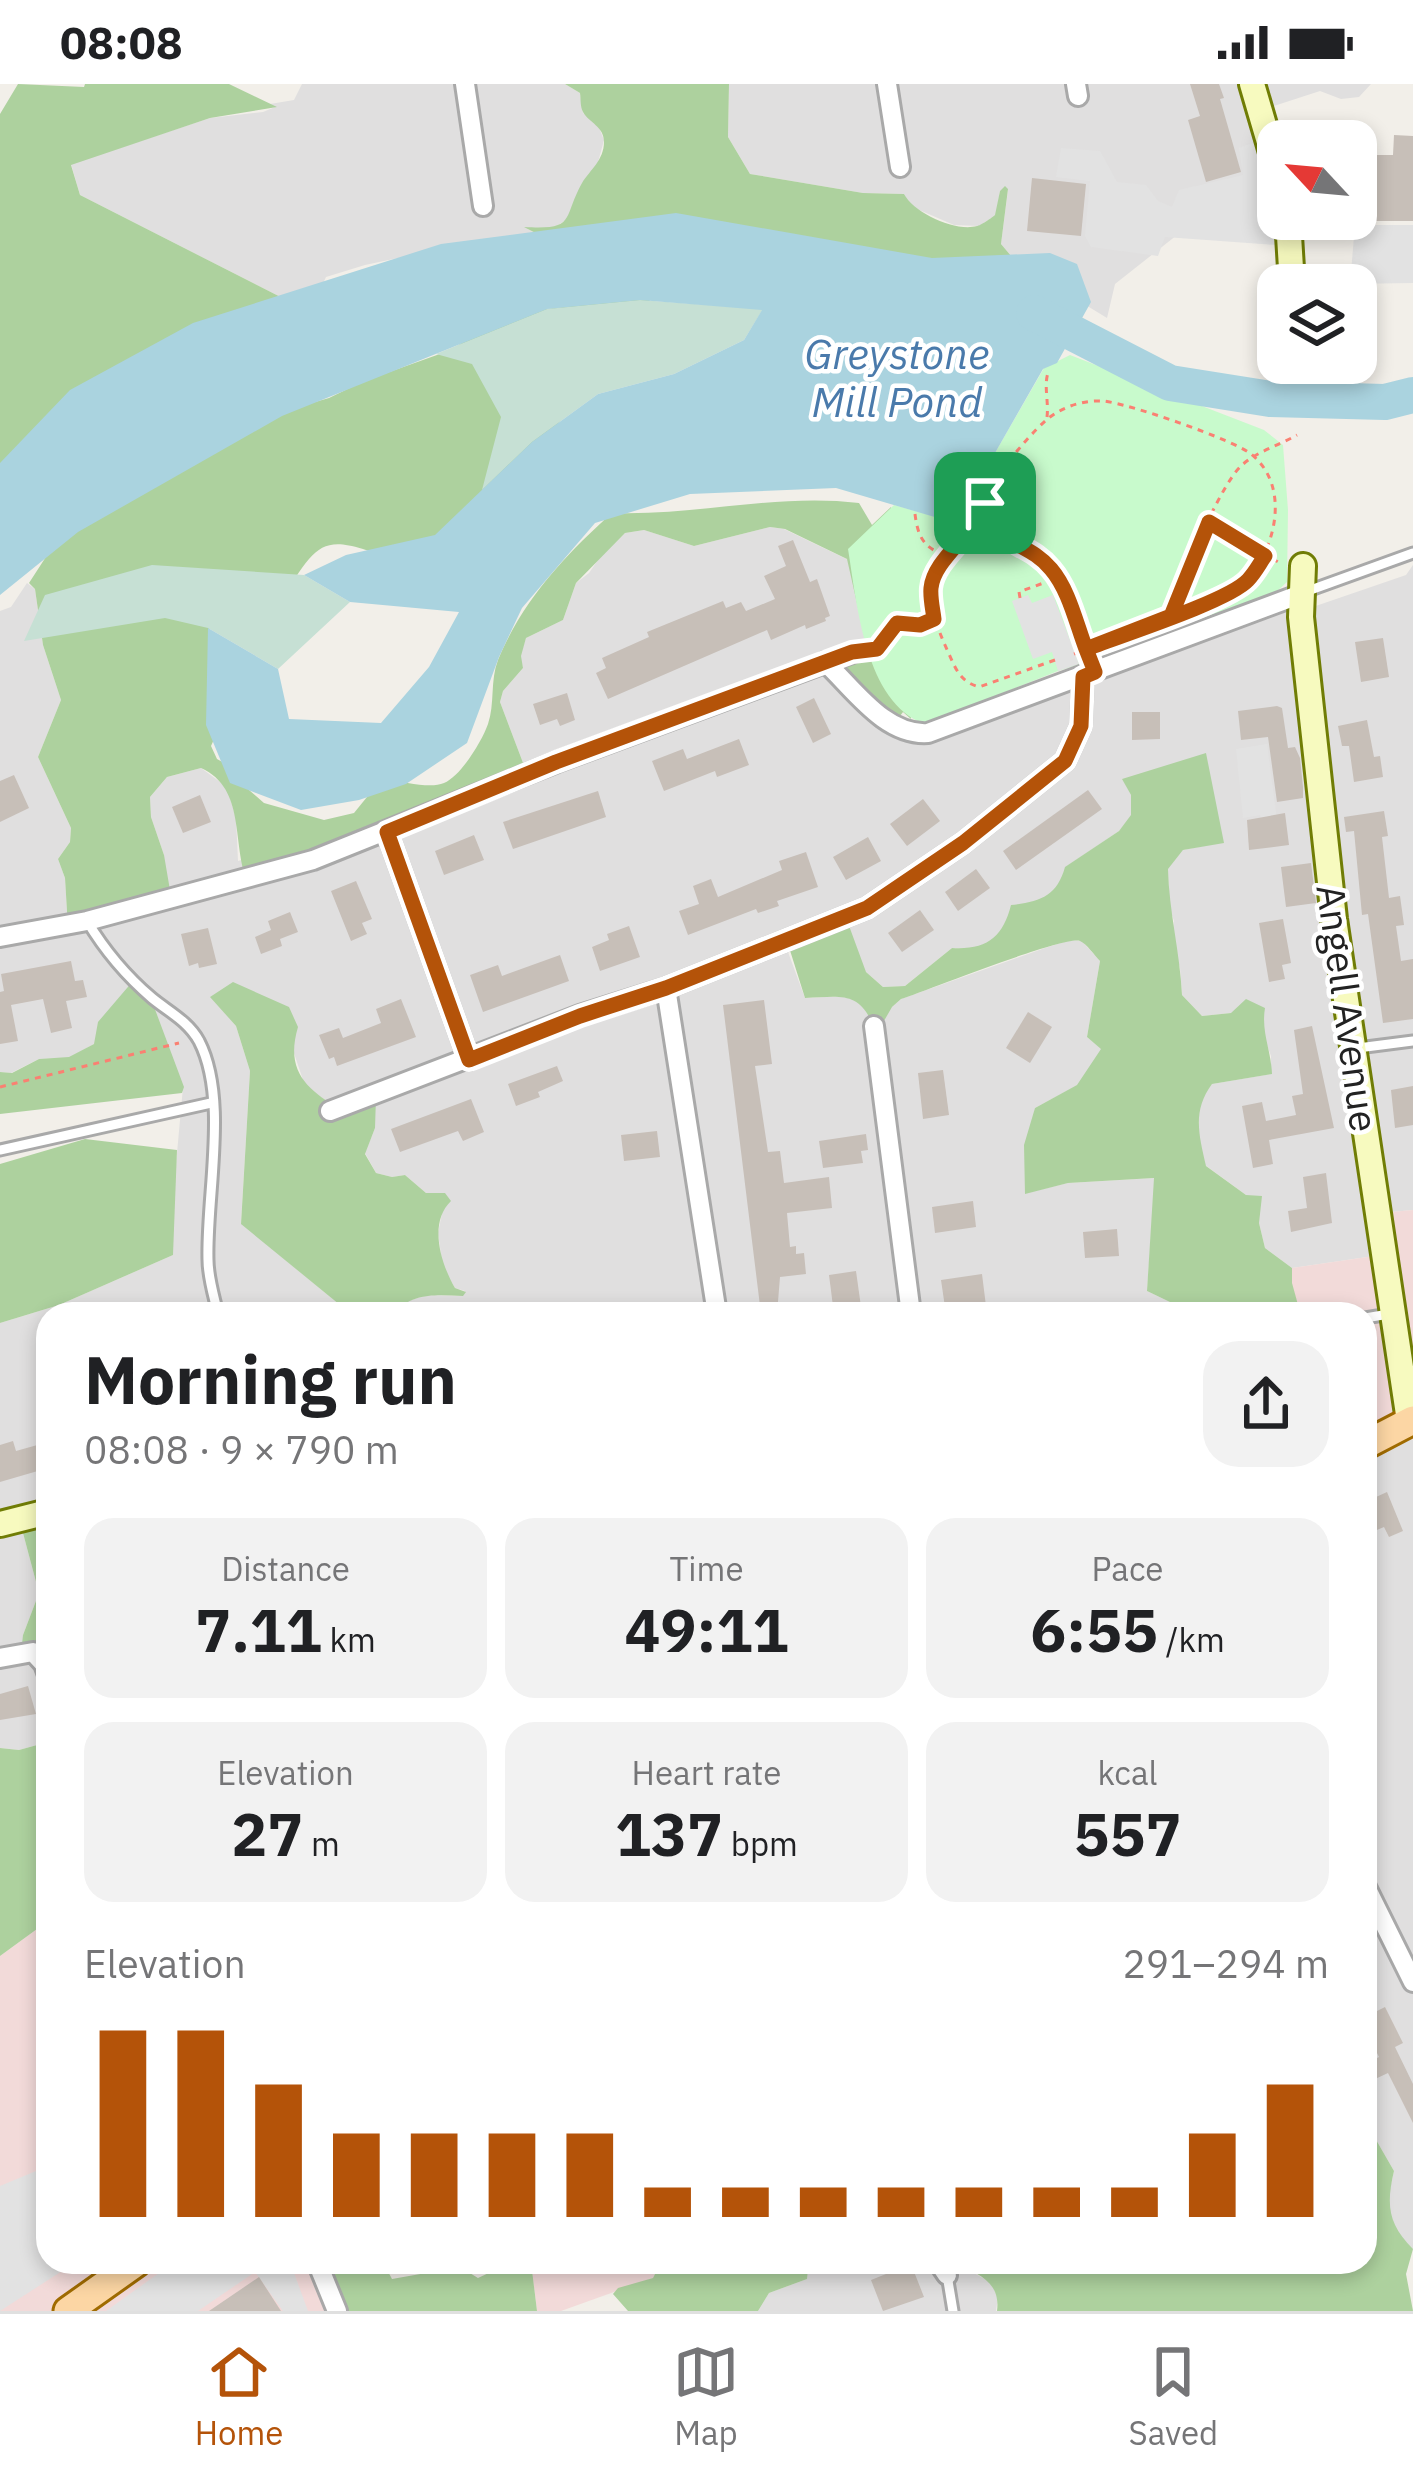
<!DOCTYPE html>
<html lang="en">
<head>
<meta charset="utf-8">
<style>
  body { margin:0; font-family:"IBM Plex Sans",sans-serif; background:#f2f2f2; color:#202124; height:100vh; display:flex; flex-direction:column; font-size:45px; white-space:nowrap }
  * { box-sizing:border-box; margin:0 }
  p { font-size:39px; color:#757577 }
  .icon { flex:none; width:66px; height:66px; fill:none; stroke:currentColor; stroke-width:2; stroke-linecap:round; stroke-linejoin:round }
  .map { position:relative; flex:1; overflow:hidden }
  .drawer { position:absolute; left:36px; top:1218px; width:1341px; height:972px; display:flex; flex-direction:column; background:#fff; border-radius:36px; box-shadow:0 6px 18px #0003 }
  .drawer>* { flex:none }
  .needle { width:78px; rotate:296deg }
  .fabs { position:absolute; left:1257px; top:36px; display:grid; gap:24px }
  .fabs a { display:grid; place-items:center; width:120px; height:120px; border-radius:24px; background:#fff; box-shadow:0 6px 18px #0003; font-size:60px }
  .pin { position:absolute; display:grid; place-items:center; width:102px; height:102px; color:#fff; margin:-51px; border-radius:24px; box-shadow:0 6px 18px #0006 }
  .round { display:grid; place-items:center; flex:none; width:126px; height:126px; border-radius:36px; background:#f2f2f2 }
  .overview { display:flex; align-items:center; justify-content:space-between; height:204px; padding:0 48px }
  h1 { font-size:66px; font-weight:700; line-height:90px }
  .metrics { display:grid; grid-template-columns:repeat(3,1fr); gap:18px; height:204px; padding:12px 48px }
  .metrics div { display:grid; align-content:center; border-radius:30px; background:#f2f2f2; text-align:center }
  .metrics b { font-size:60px; font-weight:700 }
  .metrics small { font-size:33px; font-weight:400 }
  .metrics p { font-size:33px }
  .chart { height:336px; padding:24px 48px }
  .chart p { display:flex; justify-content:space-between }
  .chart svg { width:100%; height:216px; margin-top:12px; stroke:#b45309; stroke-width:6 }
  .status { display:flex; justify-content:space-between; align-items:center; height:84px; padding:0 60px; background:#fff; direction:ltr }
  .status svg { height:33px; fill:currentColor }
  .tab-bar { display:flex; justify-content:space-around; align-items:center; height:168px; border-top:3px solid #e0e0e0; background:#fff; font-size:33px; color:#757577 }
  .tab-bar a { display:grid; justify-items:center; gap:6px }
  .tab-bar .selected { color:#b45309 }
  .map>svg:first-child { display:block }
  .residential { fill:#e0dfdf }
  .commercial { fill:#f2dad9 }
  .forest { fill:#add19e }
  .wetland { fill:#c6e0d4 }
  .park { fill:#c8facc }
  .parking { fill:#e2e2e2 }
  .water { fill:#aad3df }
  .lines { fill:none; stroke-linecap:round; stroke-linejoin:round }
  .river { stroke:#aad3df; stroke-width:36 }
  .building { fill:#c7bfb8 }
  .lane-casing { stroke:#a9a9a9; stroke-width:15 }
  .street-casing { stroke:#a9a9a9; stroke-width:24 }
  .secondary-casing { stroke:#707d05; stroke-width:30 }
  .primary-casing { stroke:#a06b00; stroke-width:33 }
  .path { stroke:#fa8072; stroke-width:3; stroke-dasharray:6 6; stroke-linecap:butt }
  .lane { stroke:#fff; stroke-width:9 }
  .street { stroke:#fff; stroke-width:18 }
  .secondary { stroke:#f7fabf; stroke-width:24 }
  .primary { stroke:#fcd6a4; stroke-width:27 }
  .route-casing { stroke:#fff; stroke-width:24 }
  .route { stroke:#b45309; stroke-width:15 }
  .labels { text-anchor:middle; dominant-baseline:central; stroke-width:9; stroke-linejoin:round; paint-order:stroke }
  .street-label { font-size:39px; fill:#222; stroke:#fff }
  .water-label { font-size:42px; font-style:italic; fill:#4a7aab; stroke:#fff }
</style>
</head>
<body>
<div class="status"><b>08:08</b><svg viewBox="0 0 49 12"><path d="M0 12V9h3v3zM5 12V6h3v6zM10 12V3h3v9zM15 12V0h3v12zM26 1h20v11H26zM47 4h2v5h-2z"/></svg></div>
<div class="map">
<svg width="1413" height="2227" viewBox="0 0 1413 2227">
  <rect width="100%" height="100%" fill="#f2efe9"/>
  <g class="residential">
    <path d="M302,0H565L580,9L583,29L598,41L604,56L597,82L582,99L572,132L552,145H528L553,158L417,170L365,181L326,193L310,228L80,111L71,80L210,34L263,28L275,23L270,20L294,16Z"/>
    <path d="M729,0H1371L1359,13L1341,15L1320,7L1268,24L1278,65V123L1196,136L1115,200L1107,234L1017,179L1001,160L1008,106L1000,107L996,131L979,142L954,141L910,122L904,110L863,109L750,90L728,53Z"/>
    <path d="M770,443L784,445L857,480L879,529L857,570L891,644L900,653L922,651L1090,600L1287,521L1307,525L1406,491L1413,481V1126L1380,1129L1381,1171L1292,1184L1265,1164L1259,1139L1246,1111L1205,1081L1199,1054V1017L1212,1000L1271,990V972L1261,945L1231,929L1202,932L1182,911L1180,884L1172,856L1174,837L1169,822L1168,784L1183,766L1223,758L1123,695L1131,711L1132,732L1119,747L1066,783L1060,802L988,859L972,865L952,864L905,902L883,903L866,888L788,861V868L805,914L848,912L868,926L892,923L901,915L1045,864L1070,856L1082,857L1100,877L1087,953L1102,965L1078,1001L1035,1024L1026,1109L1068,1099L1155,1094L1147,1207L1172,1219L1175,1230H394L404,1218L428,1211L462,1212L465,1207L455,1204L443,1184L438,1149L443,1124L436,1110L426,1109L405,1091L392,1093L376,1089L365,1069L375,1044L306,1005L292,963L211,913L236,942L250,987L241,1139L351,1230H48V1448L45,1429L19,1434L39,1509L23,1551L48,1586V1658L19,1666L0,1664V1239L59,1221L173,1171V1113L183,1003L94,960L69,974L39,975L11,989L0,988V527L11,523L27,499L35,505L43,561L61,616L38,673L71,744L70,758L58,775L65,794L68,844L164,771L151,733L150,713L167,693L201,684L227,703L236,734L238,777L528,692L500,618L503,607L523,584L520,572L526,554L563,536L576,499L589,489L600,473L625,449L644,446L694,462Z"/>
    <path d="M1401,1349L1413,1356V2165L1396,2148L1387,2118L1394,2087L1371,2047L1365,2021V1365Z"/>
    <path d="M809,2178H935L938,2181L954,2178L990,2198L998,2213L996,2227H758L769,2209L807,2195Z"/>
  </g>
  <g class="commercial">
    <path d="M1413,1126V1356L1401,1349L1365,1365V1230H1289L1300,1227L1291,1199L1292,1184L1381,1171L1380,1129Z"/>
    <path d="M48,1837V2178H316L336,2227H0V1872Z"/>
    <path d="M531,2178H668L657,2186L653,2194L561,2227H537Z"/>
  </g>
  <g class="forest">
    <path d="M18,0L84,3L85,0H229L277,23L210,34L71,81L80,111L310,228L0,404V30Z"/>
    <path d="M565,0H729L728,53L750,90L863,109L904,110C914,129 955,148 977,142C980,142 993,133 995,131L1000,107L1005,102L1008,105L1001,160L1017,179L553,158L524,143C577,146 562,135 582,99C590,86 604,76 604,58C604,42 589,39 583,28C580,22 581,16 580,9Z"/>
    <path d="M653,212L487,435L398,478C320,447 320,454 278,522L210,533L208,568L227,626L211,662L217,675L242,689L249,706L264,719L324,736L354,729L380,697C400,695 428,706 444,699C461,692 482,657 488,640C495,620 490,596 498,576C522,517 566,470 612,429C695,432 777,409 859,419L872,441L891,423L911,635L903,628L891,644L845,585L843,577L857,570L865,555L847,475L785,445L770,443L694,462L644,446L625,449L576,499L563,536L526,554L521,572L523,584L503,607L500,618L528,692L248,800C231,760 247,705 201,684L167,693L150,713L151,733L164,771L172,818L68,844L65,794L58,775L70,758L71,744L38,673L61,616L43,561L35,505L29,499L53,462L242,339L329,314L364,297L451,266L489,241L538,226Z"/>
    <path d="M1206,669L1224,759L1183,766L1168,785C1169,828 1180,868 1182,911L1202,932L1231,929L1246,915L1265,924C1261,948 1271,965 1272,990L1212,1000C1192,1027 1199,1051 1206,1082L1246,1111L1262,1112L1259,1139L1265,1164L1292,1184V1199L1300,1228L1289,1230H1175L1172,1219L1147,1207L1154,1094L1068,1099L1025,1110L1024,1061L1035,1024L1077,1001L1101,965L1087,953L1100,877C1094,871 1087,860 1080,857C1065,851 926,907 901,915L892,923L877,949C860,907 846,912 805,914L788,860L848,839L866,888L883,903L905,902L952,864C987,866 1003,853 1011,821C1040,818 1057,812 1065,783L1119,747L1131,731V711L1122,695Z"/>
    <path d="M133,897L153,920L184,1003L182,1009L0,1030V988L12,989L39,975L69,973L94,960L98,938Z"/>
    <path d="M233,898L289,923L298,943C285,987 306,1005 341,1026L376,1013L375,1044L365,1070L376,1089L392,1093L405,1091L426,1109H445L451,1117C428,1139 441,1180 455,1204L466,1208L463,1212C436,1211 412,1208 394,1230H351L241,1140L250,987L236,942L210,913Z"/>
    <path d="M85,1055L177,1066L173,1171L59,1221L0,1239V1080Z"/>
    <path d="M45,1429L48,1448V1586L21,1570L23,1551L39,1509L19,1434Z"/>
    <path d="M48,1658V1837L0,1872V1664L19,1666Z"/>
    <path d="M1365,2021L1371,2047L1394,2087C1386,2121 1388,2140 1413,2165L1406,2190L1413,2227H997C1001,2197 977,2190 954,2178H1365Z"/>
    <path d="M316,2178H383L392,2195L460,2183L478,2194L495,2186L499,2178H531L537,2227H336Z"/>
    <path d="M668,2178H809L807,2195L769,2209L758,2227H628L613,2210L618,2204L653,2194L657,2186Z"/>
  </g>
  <g class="wetland">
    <path d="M640,216L763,225L744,256L674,290L598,310L532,358L482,406L501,333L472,280L436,270L547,225Z"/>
    <path d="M152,481L304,491L350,518L278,585L208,544L165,534L24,557L45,511Z"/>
  </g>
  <path class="park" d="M1070,271L1264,346L1283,361L1288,426L1287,498L1275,509L1138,562L1058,587L925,640C865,619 857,520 848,465L894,421L955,438L1044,284Z"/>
  <g class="parking">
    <path d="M1258,57L1277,161L1165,153L1158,172L1091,163L1085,152L1090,97L1056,93L1061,64L1100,67L1117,98L1146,101L1158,117L1172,123L1179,106L1243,91L1239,64Z"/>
    <path d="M1355,141H1413V199L1350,200Z"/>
    <path d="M1028,511L1032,519L1053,511L1079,580L1058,587L1052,568L1033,575L1012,517Z"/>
    <path d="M1267,660L1277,736L1263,738L1260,731L1243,734L1236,665Z"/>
    <path d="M48,2082V2178H76L0,2227V2102Z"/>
    <path d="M181,2178H290L308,2227H283L255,2188L198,2227H106L173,2179Z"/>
  </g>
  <path class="water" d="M676,129L932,174L1050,169L1077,180L1091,218L1057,279L1043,285L955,439L836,404L690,410L595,439L522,524L499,573L467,659L406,700L359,716L301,726L230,699L206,641L208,544L278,585L289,635L381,639L429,583L459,528L350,518L304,491L346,471L435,451L532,358L598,310L674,290L744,256L762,226L640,216L547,225L282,332L78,448L0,511V379L70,306L193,239L441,160Z"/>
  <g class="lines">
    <path class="river" d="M1034,229L1170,299L1270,315L1385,318L1413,311"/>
  </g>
  <g class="building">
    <path d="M1190,0H1219L1224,14L1220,15L1241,88L1206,98L1188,36L1200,32Z"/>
    <path d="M1394,51L1413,52V137H1356V71H1393Z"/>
    <path d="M1032,94L1086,100L1081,152L1027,147Z"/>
    <path d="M793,456L810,498L817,495L830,532L825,534L826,537L806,545L805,541L771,556L767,546L608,615L596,589L606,584L602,574L649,553L647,548L723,517L726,524L741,518L746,527L775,515L764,492L786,482L778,462Z"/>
    <path d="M1383,554L1389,593L1361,598L1355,558Z"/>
    <path d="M567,609L575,636L560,642L557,635L540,641L533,620Z"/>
    <path d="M814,614L831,650L813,659L796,623Z"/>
    <path d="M1277,622L1282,624L1288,664L1295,663L1300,674L1303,703V714L1277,718L1268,653L1241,656L1238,627Z"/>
    <path d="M1132,628H1160V655L1132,656Z"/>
    <path d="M1367,636L1374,673L1380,672L1383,693L1354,698L1349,662H1342L1338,642Z"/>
    <path d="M739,655L749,681L717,693L715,687L664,707L652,677L683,665L687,675Z"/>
    <path d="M14,691L29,724L0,738V697Z"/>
    <path d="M1088,706L1102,725L1016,786L1003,767Z"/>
    <path d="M598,707L606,733L513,765L503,738Z"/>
    <path d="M200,711L211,738L183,749L172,723Z"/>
    <path d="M923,715L940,737L907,762L890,740Z"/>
    <path d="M1384,727L1388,752L1382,753L1389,814L1400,812L1404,841L1396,842L1401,877L1413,875V935L1383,939L1368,830L1362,831L1354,747L1346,748L1344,733Z"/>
    <path d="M1285,729L1289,761L1249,766L1247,736Z"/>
    <path d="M474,751L484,776L444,791L435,767Z"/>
    <path d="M868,753L881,777L846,796L833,773Z"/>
    <path d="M806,768L818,803L777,817L779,822L758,829L756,825L688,851L679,827L699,820L693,802L711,795L718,813L782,786L779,777Z"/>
    <path d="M1311,779L1316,819L1286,823L1281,783Z"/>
    <path d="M976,785L990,804L958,827L945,808Z"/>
    <path d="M356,797L372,835L362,839L367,850L351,857L331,807Z"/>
    <path d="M920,826L934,846L902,868L888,849Z"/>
    <path d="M290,828L298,848L280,855L282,862L261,870L255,853L271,846L268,837Z"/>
    <path d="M1283,835L1291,879L1282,881L1285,895L1269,898L1259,839Z"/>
    <path d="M629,842L640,873L600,887L592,863L609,856L607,850Z"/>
    <path d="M208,844L217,880L199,884L198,879L189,882L181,850Z"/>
    <path d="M560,871L569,897L483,928L470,891L498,881L502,892Z"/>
    <path d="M71,877L75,897L83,896L87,913L66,917L72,944L51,949L43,915L11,921L18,957L0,960V908L4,907L1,890Z"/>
    <path d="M401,915L416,953L337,982L334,973L329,975L319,951L339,944L343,954L381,939L376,925Z"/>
    <path d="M764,916L772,980L755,982L768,1068L780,1067L784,1099L829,1093L832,1124L787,1129L790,1163L796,1162V1170L804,1169L806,1190L780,1193L777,1230H761L723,921Z"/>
    <path d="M1028,928L1052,943L1030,979L1006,964Z"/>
    <path d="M1312,942L1334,1044L1269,1056L1273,1080L1253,1084L1242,1022L1262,1018L1266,1037L1296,1031L1292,1012L1303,1010L1294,946Z"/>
    <path d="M557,982L563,997L538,1008L540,1013L516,1022L508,1000Z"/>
    <path d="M943,986L949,1031L923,1035L918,989Z"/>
    <path d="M1413,1002V1041L1395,1044L1391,1006Z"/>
    <path d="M471,1015L484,1048L463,1057L458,1047L400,1068L391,1045Z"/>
    <path d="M657,1047L660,1073L624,1077L621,1051Z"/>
    <path d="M866,1050L868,1066L861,1067L863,1079L823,1084L819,1057Z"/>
    <path d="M1326,1089L1332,1139L1291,1148L1288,1127L1307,1124L1303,1093Z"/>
    <path d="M973,1117L976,1143L935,1149L932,1123Z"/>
    <path d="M1117,1145L1119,1172L1085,1174L1083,1148Z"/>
    <path d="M856,1187L862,1230H834L829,1191Z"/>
    <path d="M982,1190L987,1230H946L941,1196Z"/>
    <path d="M13,1357L16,1367L48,1358V1384L0,1398V1361Z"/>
    <path d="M1387,1408L1403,1447L1389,1453L1384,1443L1365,1451V1418Z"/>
    <path d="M28,1602L36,1630L0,1636V1610Z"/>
    <path d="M1385,1923L1403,1959L1395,1963L1413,2000V2039L1388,1989L1373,1996L1366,1980L1379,1973L1365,1945V1933Z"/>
    <path d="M911,2180L924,2213L883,2227L871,2196Z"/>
    <path d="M259,2193L281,2227H209Z"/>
  </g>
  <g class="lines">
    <defs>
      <g id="lane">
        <path d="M1305,508L1413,469"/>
        <path d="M87,837C105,867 125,891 152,914C169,928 188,937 199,957C229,1015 206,1111 208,1176C208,1194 214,1212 218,1230"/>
        <path d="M1358,964L1413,957"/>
        <path d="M0,1066L211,1019"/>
        <path d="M1365,1234L1389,1230"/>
        <path d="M947,2191L953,2227"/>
      </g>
      <g id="street">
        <path d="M465,0L483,122"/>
        <path d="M887,0L900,83"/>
        <path d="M1076,0L1078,12"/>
        <path d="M825,578C854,605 885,652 928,649L1301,510"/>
        <path d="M387,748L469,976"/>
        <path d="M0,853L87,837L313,776L557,678L852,569"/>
        <path d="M666,904L717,1230"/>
        <path d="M874,942L911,1230"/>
        <path d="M330,1027L580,931L666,904L867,824L963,759L1065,677L1081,642L1083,593"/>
        <path d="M0,1574L33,1568L44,1580L48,1591"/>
        <path d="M1365,1801L1413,1898"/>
        <path d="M317,2178L337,2227"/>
        <path d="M938,2178L947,2191"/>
      </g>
      <g id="secondary">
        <path d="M1252,0L1278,89"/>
        <path d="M1288,135L1292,201"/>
        <path d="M1303,482L1301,533L1334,835L1409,1337"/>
        <path d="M0,1440L48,1428"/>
      </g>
      <g id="primary">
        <path d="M1365,1361L1413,1336"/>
        <path d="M68,2227L137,2178"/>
      </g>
    </defs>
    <use href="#lane" class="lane-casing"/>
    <use href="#street" class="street-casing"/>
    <use href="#secondary" class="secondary-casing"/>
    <use href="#primary" class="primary-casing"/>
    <g class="path">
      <path d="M1047,333C1049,317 1043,300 1049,286"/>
      <path d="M985,419L1002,453"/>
      <path d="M915,430C918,454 924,464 947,472"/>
      <path d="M1210,439L1280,479"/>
      <path d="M961,460C979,437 978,425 990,403C1000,386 1035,344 1050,333C1065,322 1084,316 1103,317C1127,319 1232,355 1251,370C1295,405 1273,479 1234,507L1074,570"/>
      <path d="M1020,514L1019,508L1057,494"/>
      <path d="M1171,530C1178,500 1219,404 1240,383C1255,368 1278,362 1297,351"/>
      <path d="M872,566L897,539L920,541L932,536"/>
      <path d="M1055,576L979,603C961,598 956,586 949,570C940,550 931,530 931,507C932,495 938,483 947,474C977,445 1017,451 1046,480C1068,501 1076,537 1086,565"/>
      <path d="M0,1003L179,959"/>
    </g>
    <use href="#lane" class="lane"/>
    <use href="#street" class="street"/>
    <use href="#secondary" class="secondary"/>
    <use href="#primary" class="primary"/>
  </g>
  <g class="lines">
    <defs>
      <path id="route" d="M985,419C975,451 934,474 931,504C930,514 933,526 934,535L920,541L897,539L877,565L852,568L556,678L387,748L469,976L580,932L666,904L867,824L963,759L1065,677L1081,642L1083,593L1095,588L1086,565C1119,552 1229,517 1248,496C1255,489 1260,479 1265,472L1209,438L1171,532L1086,565C1076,539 1069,506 1051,485C1026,455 995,464 985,419"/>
    </defs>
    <use href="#route" class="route-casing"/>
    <use href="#route" class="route"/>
  </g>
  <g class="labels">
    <g class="street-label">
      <text transform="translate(1348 924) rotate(82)">Angell Avenue</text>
    </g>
    <g class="water-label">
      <text x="897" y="269">Greystone<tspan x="897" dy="48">Mill Pond</tspan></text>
    </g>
  </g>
</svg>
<div class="fabs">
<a><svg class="needle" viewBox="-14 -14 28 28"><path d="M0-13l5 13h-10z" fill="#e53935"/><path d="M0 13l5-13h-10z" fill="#757577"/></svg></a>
<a><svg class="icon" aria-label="layers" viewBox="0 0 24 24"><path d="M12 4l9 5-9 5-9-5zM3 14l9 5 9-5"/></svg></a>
</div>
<div class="pin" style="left:985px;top:419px;background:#1e9e55"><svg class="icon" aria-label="arrive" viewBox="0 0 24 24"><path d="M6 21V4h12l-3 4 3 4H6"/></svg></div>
<section class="drawer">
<div class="overview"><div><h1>Morning run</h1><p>08:08 · 9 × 790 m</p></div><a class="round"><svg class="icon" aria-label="share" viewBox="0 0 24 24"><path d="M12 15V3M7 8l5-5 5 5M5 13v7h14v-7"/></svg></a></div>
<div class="metrics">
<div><p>Distance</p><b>7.11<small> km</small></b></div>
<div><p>Time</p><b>49:11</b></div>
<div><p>Pace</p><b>6:55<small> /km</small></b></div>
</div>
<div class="metrics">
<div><p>Elevation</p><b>27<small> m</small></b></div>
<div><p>Heart rate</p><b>137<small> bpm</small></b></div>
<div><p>kcal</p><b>557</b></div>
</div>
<div class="chart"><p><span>Elevation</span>291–294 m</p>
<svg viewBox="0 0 160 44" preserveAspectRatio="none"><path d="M5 44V6M15 44V6M25 44V17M35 44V27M45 44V27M55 44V27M65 44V27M75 44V38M85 44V38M95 44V38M105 44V38M115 44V38M125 44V38M135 44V38M145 44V27M155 44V17"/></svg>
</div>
</section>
</div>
<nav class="tab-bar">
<a class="selected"><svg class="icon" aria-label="home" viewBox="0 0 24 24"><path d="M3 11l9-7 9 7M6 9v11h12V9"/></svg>Home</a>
<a><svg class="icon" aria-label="map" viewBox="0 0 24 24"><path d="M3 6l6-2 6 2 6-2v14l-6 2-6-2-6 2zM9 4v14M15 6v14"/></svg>Map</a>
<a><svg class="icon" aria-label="saved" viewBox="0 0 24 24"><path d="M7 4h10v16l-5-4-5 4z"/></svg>Saved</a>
</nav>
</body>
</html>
